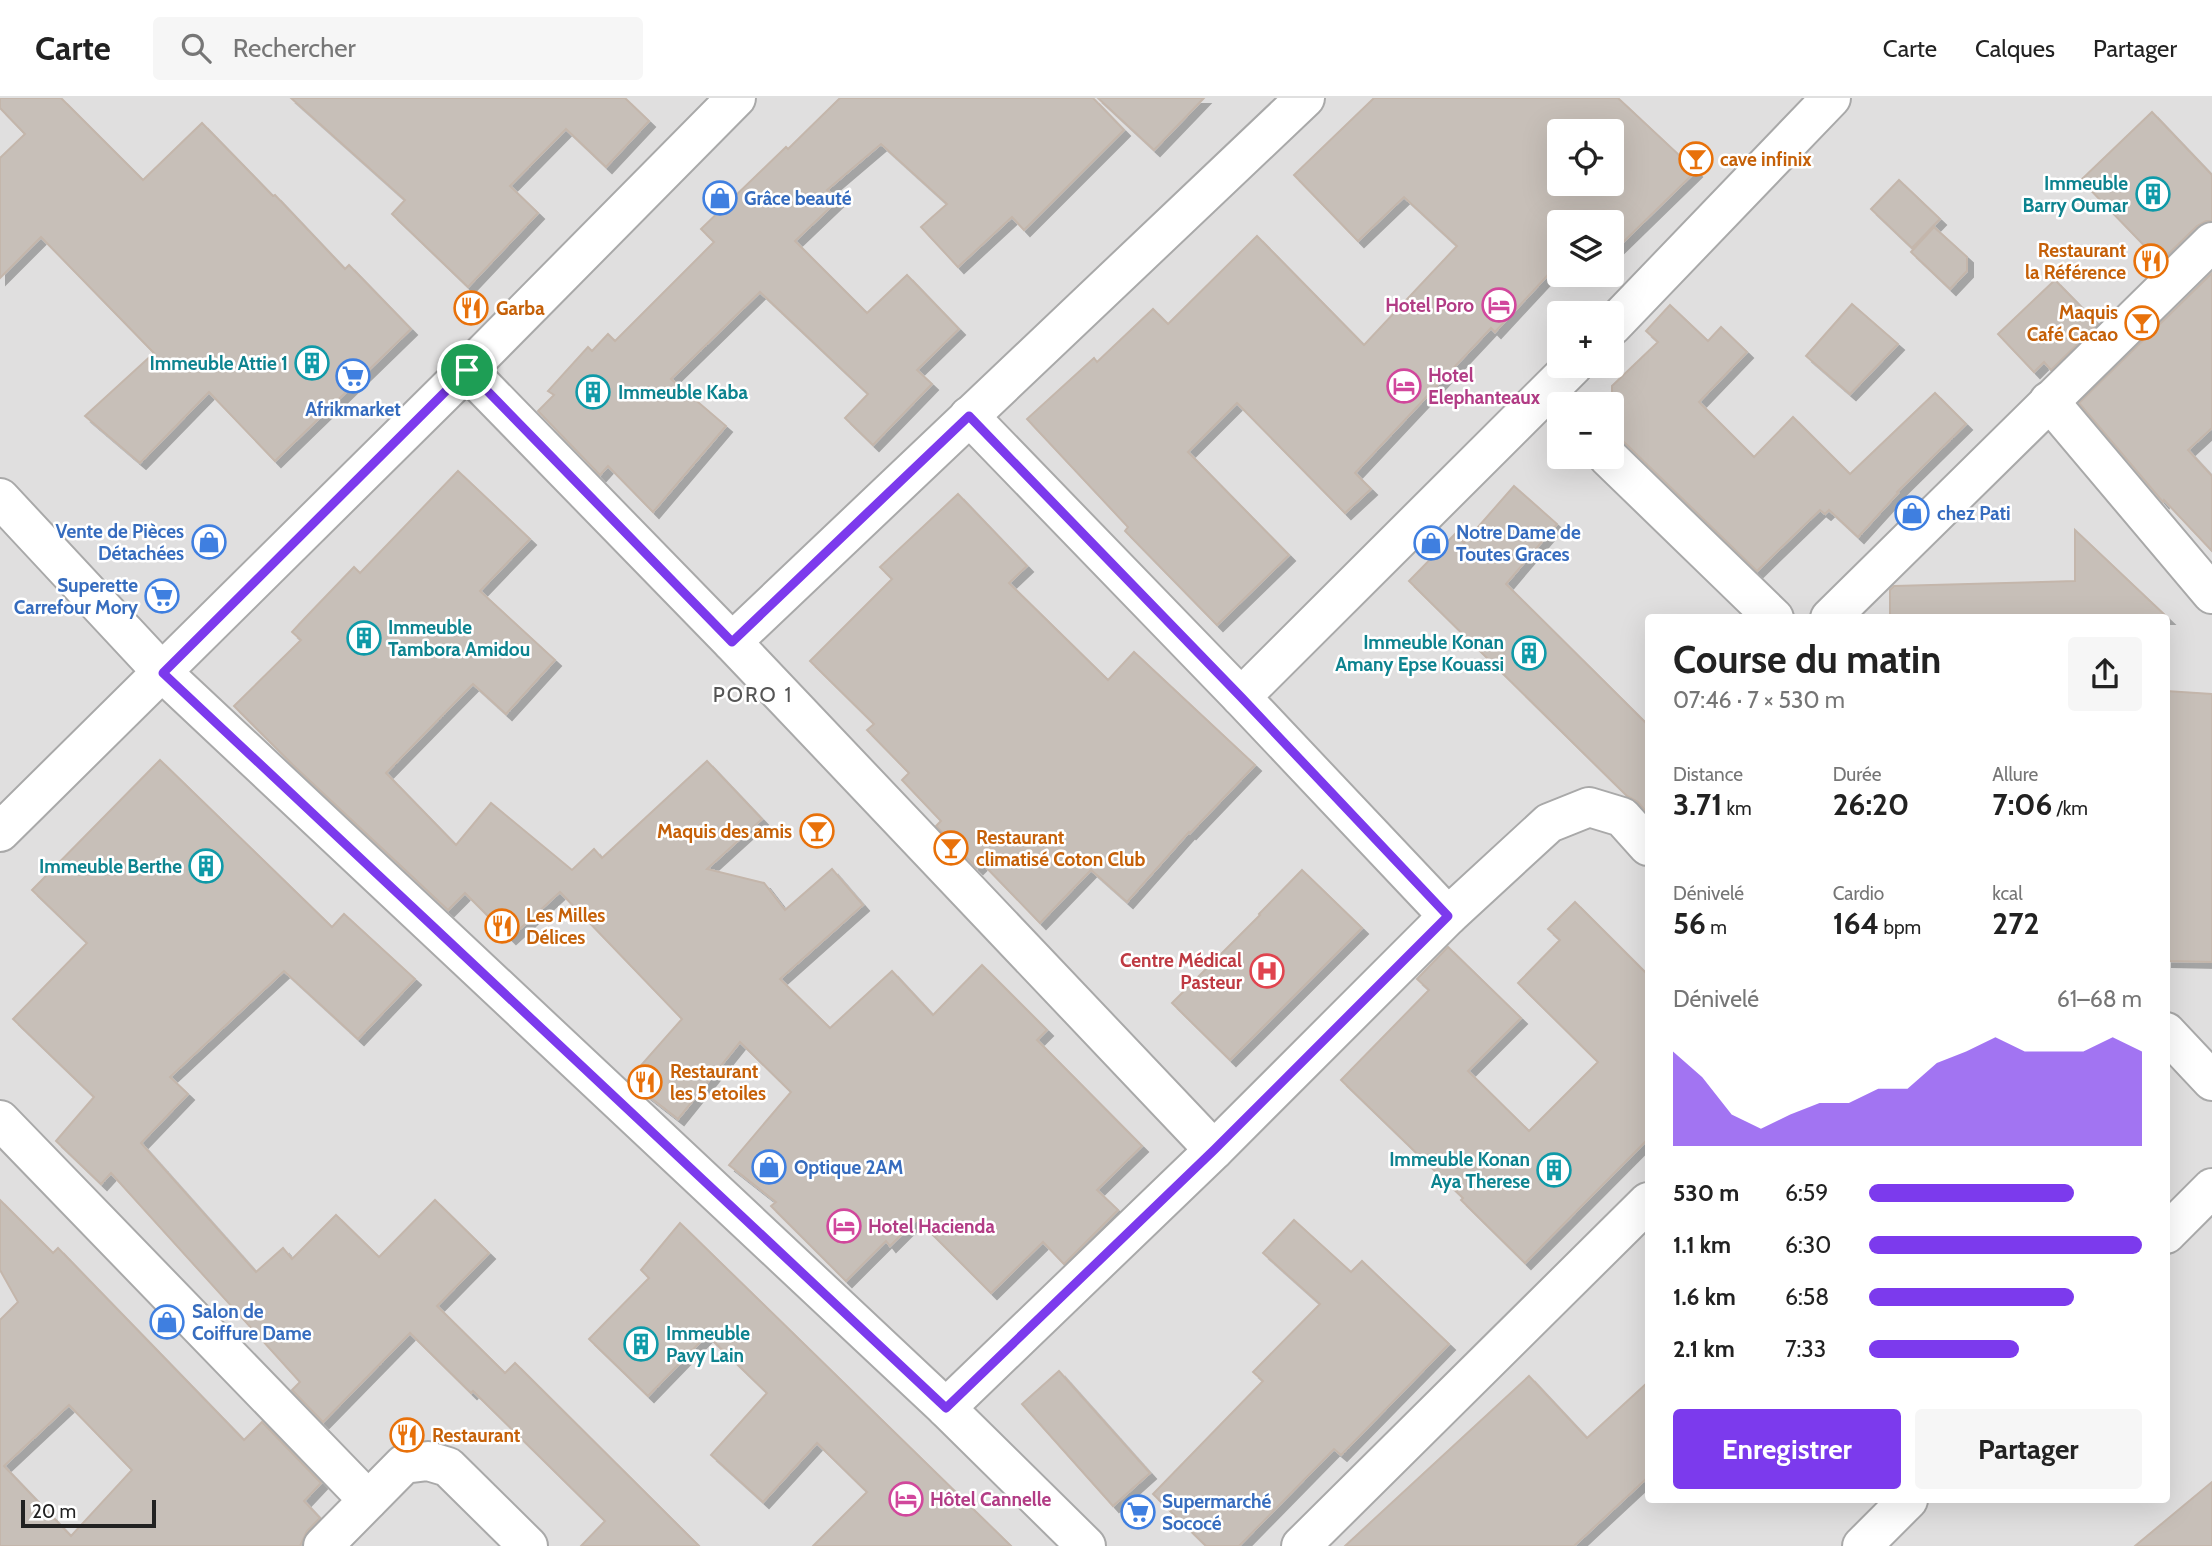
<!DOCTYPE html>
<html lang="fr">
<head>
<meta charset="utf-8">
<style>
  body { margin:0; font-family:Cabin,sans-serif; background:#f6f6f6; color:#222; height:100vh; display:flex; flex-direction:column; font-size:26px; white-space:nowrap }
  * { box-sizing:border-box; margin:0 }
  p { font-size:23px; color:#767676 }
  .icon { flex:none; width:38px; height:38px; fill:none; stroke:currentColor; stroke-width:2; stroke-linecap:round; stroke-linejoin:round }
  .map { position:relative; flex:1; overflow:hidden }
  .details { position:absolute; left:1645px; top:516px; width:525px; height:889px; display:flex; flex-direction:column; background:#fff; border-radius:7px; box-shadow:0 7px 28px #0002 }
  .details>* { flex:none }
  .fabs { position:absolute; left:1547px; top:21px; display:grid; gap:14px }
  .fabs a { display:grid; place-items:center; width:77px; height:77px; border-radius:7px; background:#fff; box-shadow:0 7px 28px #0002; font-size:35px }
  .scale { position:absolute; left:21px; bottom:18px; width:135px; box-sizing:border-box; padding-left:7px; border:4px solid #222; border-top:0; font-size:19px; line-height:24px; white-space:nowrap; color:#222; -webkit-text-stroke:5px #fff; paint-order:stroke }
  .pin { position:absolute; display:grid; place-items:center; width:60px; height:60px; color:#fff; margin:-30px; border:4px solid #fff; border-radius:50%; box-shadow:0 2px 7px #0007 }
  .round { display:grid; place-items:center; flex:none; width:74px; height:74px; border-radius:7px; background:#f6f6f6 }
  .headline { display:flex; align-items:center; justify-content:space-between; height:119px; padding:0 28px }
  h1 { font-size:38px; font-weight:700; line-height:52px }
  .stats { display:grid; grid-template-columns:repeat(3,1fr); gap:10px; height:119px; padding:7px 28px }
  .stats div { display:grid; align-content:center }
  .stats b { font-size:30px; font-weight:700 }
  .stats small { font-size:19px; font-weight:400 }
  .stats p { font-size:19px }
  .chart { height:196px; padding:14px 28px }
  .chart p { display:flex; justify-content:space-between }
  .chart svg { width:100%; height:126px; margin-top:7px; fill:#7c3aed; opacity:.7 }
  .cta { display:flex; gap:14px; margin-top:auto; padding:14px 28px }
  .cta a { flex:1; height:80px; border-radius:7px; background:#7c3aed; color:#fff; font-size:28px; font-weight:700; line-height:80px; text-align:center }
  .cta a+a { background:#f6f6f6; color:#222 }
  ul { padding:0 28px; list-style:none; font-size:23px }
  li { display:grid; grid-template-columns:112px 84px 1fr; align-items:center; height:52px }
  li i { height:18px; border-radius:9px; background:#7c3aed }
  header { display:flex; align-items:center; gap:42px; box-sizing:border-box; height:98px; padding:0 35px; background:#fff; border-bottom:2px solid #e0e0e0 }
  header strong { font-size:33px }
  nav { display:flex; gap:38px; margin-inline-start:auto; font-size:24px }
  .search { width:490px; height:63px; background:#f6f6f6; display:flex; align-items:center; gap:18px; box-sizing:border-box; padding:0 24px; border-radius:7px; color:#767676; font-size:26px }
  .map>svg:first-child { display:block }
  .residential { fill:#e0dfdf; fill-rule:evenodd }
  .building { fill:#c7bfb8; stroke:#c4b6ab; stroke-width:2; fill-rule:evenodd; filter:url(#shadow) }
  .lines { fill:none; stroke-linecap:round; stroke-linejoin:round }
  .street-casing { stroke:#a9a9a9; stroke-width:42 }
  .street { stroke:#fff; stroke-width:38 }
  .route-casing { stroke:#fff; stroke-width:14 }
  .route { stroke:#7c3aed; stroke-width:9 }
  .labels { text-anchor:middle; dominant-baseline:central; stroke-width:5; stroke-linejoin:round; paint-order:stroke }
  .food-label { font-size:19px; font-weight:bold; fill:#c56008; stroke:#fff; text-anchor:start }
  .culture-label { font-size:19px; font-weight:bold; fill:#0d838f; stroke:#fff; text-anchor:end }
  .shop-label { font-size:19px; font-weight:bold; fill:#366cbe; stroke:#fff; text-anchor:start }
  .hotel-label { font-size:19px; font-weight:bold; fill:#b23c85; stroke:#fff; text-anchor:start }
  .health-label { font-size:19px; font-weight:bold; fill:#be3a42; stroke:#fff; text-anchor:end }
  .neighbourhood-label { font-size:21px; letter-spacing:2px; fill:#555; stroke:#fff }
</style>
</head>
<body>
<header>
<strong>Carte</strong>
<div class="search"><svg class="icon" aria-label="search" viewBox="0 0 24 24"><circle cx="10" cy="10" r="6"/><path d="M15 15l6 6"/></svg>Rechercher</div>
<nav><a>Carte</a><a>Calques</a><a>Partager</a></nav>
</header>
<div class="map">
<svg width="2212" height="1448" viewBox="0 0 2212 1448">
  <defs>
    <filter id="shadow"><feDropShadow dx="6" dy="6" stdDeviation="0" flood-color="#0004"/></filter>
  </defs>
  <rect width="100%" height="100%" fill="#f2efe9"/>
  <path class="residential" d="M0,0H2212V1448H0ZM1559,33H1612V86H1559ZM1559,124H1612V177H1559ZM1559,215H1612V268H1559ZM1559,306H1612V359H1559ZM1648,520H2166V1402H1648Z"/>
  <g class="building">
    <path d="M0,0H61L143,82L202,25L273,98L275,97L345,171L349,167L411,231L275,363L209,294L140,365L85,318L154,255L41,139L0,180V60L25,36L0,10Z"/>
    <path d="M291,0H625L649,23L606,69L566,31L510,88L538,115L468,189L392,116L405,102Z"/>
    <path d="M840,0H1093L1124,32L1024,132L1012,119L958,169L921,129L947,106L881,46L827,92L838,102L795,143L867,215L907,177L959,231L917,272L932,286L873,347L845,320L868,296L760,194L671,281L726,328L653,414L608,368L600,377L538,313L554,297L548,293L588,249L592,253L608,236L615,243L714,144L701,131L786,49L788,51Z"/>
    <path d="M1098,0H1204L1154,52Z"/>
    <path d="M1374,0H1618L1696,73L1612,155V124H1559V165L1495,234L1491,230L1355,375L1371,391L1345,415L1237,305L1188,354L1289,457L1217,527L1125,433L1128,429L1027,321L1094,260L1097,264L1153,211L1168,226L1257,138L1364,247L1457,148L1404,99L1358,143L1294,77ZM1559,33H1612V86H1559Z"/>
    <path d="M2152,14L2212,77V123H2206L2197,128L2160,164L2081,82Z"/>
    <path d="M1899,82L1940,121L1912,150L1871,111Z"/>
    <path d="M1934,129L1967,159V173L1950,191L1911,154Z"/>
    <path d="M2212,175V330L2188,352L2212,378V453L2164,402L2163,404L2079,305Z"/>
    <path d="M2055,182L2098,226L2051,272L2044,264L2034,274L1998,236Z"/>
    <path d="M1852,206L1898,246L1850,296L1806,258Z"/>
    <path d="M1670,207L1708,243L1721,229L1747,254L1699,304L1754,359L1793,319L1850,376L1935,295L1966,326L1897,394L1898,395L1858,439L1829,412L1825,416L1820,412L1757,473L1623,343L1612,338V288L1658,244L1646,233Z"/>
    <path d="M458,373L530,441L480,493L555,562L506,616L473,586L386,675L456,747L491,705L572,772L594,751L602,760L707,663L762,721L707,771L764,785L785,812L832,771L863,807L780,881L830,930L892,873L933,917L982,867L1047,932L1037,942L1142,1048L1097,1092L1118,1112L1064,1166L1043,1144L991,1195L917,1121L890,1148L886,1143L846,1183L771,1108L776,1104L729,1067L791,994L740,944L678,1021L628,982L682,921L560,794L510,840L465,795L448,812L293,667L234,608L301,542L292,534L304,521L354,469L360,475Z"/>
    <path d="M1514,388L1557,426L1506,486L1648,627V716L1638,704L1627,698L1409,483L1455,436L1464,445Z"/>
    <path d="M958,396L1027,468L1009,485L1108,582L1134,554L1255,667L1190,735L1189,734L1127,804L1091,772L1040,825L982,765L977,770L936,728L941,723L902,682L909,675L867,632L874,626L810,563L892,481L880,469Z"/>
    <path d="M2075,432L2168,520H1890V492L1894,488L2075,483Z"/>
    <path d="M2166,593L2212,596V864L2166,863Z"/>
    <path d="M160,662L332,829L344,816L415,881L358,941L284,873L170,979L188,996L141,1045L256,1174L283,1150L292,1161L336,1117L379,1159L435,1102L489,1155L437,1208L505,1275L515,1265L699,1448H581L605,1423L473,1293L471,1295L410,1235L323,1324L292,1292L300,1284L111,1075L101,1086L56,1043L94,999L13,921L87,845L32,792Z"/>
    <path d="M1302,772L1362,830L1230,962L1172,905L1260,817L1259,816Z"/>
    <path d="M1575,804L1648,877V1041L1525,1165L1461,1102L1463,1100L1341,982L1429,892L1417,881L1448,849L1521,920L1468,973L1529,1033L1598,964L1518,885L1560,842L1548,831Z"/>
    <path d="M0,1102L53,1155L58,1150L244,1342L262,1324L321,1385L304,1403L320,1420L307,1433L300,1448H0V1222L18,1204L0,1172ZM69,1307L132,1372L71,1438L4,1368Z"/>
    <path d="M1294,1122L1351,1174L1362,1163L1449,1246L1341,1357L1334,1351L1239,1448H1206L1153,1396L1263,1283L1253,1274L1320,1206L1263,1155Z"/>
    <path d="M680,1125L1011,1448H813L867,1394L817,1345L763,1404L711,1357L767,1295L707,1237L648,1298L589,1241L649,1180L641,1172Z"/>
    <path d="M1059,1273L1150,1375L1113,1408L1022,1306Z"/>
    <path d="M1529,1278L1587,1340L1648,1284V1379L1574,1448H1345Z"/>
    <path d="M2212,1384V1448H2135Z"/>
  </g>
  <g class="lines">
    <defs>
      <g id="street">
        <path d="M1612,228L1831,0"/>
        <path d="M467,272L732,544L1214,1052"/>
        <path d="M2049,303L2212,496"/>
        <path d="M969,318L1241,599L1448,818"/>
        <path d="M1608,359L1774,520"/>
        <path d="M0,400L163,575L946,1310L1086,1448"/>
        <path d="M1830,520L2212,144"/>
        <path d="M732,544L1305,0"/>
        <path d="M1241,599L1573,268"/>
        <path d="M0,734L467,272L736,0"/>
        <path d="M2166,934L2212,983"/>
        <path d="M0,1022L368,1402"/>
        <path d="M2166,1136L2212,1090"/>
        <path d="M946,1310L1214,1052L1448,818L1549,725L1589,709L1622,719L1648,748"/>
        <path d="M323,1448L404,1366L428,1363L448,1369L528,1448"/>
        <path d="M1301,1448L1648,1104"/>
        <path d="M1862,1448L1908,1402"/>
      </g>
    </defs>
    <use href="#street" class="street-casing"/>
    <use href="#street" class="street"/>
  </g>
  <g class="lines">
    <defs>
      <path id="route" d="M467,272L732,544L969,318L1241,599L1448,818L1214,1052L946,1310L163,575Z"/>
    </defs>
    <use href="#route" class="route-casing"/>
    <use href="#route" class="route"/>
  </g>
  <defs>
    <symbol id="bar-ring" viewBox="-11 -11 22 22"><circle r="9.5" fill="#fff" stroke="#e8710a" stroke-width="1.5"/><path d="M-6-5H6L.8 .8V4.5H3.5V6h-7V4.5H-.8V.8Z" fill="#e8710a"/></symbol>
    <symbol id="building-ring" viewBox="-11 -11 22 22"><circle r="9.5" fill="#fff" stroke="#0f9aa8" stroke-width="1.5"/><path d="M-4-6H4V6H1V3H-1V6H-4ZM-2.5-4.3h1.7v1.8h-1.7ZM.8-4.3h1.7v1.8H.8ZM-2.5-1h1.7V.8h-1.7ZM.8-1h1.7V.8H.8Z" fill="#0f9aa8"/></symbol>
    <symbol id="shop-ring" viewBox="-11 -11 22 22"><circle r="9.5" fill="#fff" stroke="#3f7fe0" stroke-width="1.5"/><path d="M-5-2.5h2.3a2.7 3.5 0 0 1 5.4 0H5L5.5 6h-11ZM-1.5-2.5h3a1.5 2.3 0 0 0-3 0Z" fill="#3f7fe0"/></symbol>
    <symbol id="restaurant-ring" viewBox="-11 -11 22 22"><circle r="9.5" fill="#fff" stroke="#e8710a" stroke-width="1.5"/><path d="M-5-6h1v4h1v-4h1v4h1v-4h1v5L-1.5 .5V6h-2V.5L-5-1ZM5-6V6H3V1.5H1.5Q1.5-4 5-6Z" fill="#e8710a"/></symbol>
    <symbol id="hotel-ring" viewBox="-11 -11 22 22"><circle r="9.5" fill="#fff" stroke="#d1479c" stroke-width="1.5"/><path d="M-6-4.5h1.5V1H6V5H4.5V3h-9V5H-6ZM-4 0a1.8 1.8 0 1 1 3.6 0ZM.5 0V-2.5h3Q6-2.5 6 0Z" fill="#d1479c"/></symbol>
    <symbol id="supermarket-ring" viewBox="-11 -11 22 22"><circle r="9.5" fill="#fff" stroke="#3f7fe0" stroke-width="1.5"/><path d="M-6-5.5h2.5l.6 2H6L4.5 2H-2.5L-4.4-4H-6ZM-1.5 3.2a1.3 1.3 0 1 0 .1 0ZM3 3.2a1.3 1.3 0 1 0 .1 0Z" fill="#3f7fe0"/></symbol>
    <symbol id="hospital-ring" viewBox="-11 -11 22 22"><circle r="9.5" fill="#fff" stroke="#e0444e" stroke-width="1.5"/><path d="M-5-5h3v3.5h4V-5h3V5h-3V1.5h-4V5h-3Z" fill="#e0444e"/></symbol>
  </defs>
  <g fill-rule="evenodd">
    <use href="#bar-ring" x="1677" y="42" width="38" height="38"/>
    <use href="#building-ring" x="2134" y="77" width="38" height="38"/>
    <use href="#shop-ring" x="701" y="81" width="38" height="38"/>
    <use href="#restaurant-ring" x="2132" y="144" width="38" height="38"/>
    <use href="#hotel-ring" x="1480" y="188" width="38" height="38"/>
    <use href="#restaurant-ring" x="452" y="191" width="38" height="38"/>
    <use href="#bar-ring" x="2123" y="206" width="38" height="38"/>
    <use href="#building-ring" x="293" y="246" width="38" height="38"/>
    <use href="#supermarket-ring" x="334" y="259" width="38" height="38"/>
    <use href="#hotel-ring" x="1385" y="269" width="38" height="38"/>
    <use href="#building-ring" x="574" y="275" width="38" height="38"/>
    <use href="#shop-ring" x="1893" y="396" width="38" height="38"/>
    <use href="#shop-ring" x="190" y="425" width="38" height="38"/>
    <use href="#shop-ring" x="1412" y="426" width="38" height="38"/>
    <use href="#supermarket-ring" x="143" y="479" width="38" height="38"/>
    <use href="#building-ring" x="345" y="521" width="38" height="38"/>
    <use href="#building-ring" x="1510" y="536" width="38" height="38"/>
    <use href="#bar-ring" x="798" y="714" width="38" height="38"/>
    <use href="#bar-ring" x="932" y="731" width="38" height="38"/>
    <use href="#building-ring" x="187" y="749" width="38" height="38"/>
    <use href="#restaurant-ring" x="483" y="809" width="38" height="38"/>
    <use href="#hospital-ring" x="1248" y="854" width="38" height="38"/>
    <use href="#restaurant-ring" x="626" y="965" width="38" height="38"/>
    <use href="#shop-ring" x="750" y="1050" width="38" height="38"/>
    <use href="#building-ring" x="1535" y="1053" width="38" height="38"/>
    <use href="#hotel-ring" x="825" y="1109" width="38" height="38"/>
    <use href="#shop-ring" x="148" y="1205" width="38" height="38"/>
    <use href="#building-ring" x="622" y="1227" width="38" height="38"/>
    <use href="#restaurant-ring" x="388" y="1318" width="38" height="38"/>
    <use href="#hotel-ring" x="887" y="1382" width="38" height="38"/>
    <use href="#supermarket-ring" x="1119" y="1395" width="38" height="38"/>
  </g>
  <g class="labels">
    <g class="food-label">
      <text x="1720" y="61">cave infinix</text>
      <text x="2126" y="152" text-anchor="end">Restaurant<tspan x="2126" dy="22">la Référence</tspan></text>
      <text x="496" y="210">Garba</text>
      <text x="2118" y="214" text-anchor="end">Maquis<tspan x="2118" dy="22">Café Cacao</tspan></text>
      <text x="792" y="733" text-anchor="end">Maquis des amis</text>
      <text x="976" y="739">Restaurant<tspan x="976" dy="22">climatisé Coton Club</tspan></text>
      <text x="526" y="817">Les Milles<tspan x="526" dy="22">Délices</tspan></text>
      <text x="670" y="973">Restaurant<tspan x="670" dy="22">les 5 etoiles</tspan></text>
      <text x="432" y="1337">Restaurant</text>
    </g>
    <g class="culture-label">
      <text x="2128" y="85">Immeuble<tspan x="2128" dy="22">Barry Oumar</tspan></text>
      <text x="288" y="265">Immeuble Attie 1</text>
      <text x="618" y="294" text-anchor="start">Immeuble Kaba</text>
      <text x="388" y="529" text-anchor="start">Immeuble<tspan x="388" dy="22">Tambora Amidou</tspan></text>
      <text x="1504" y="544">Immeuble Konan<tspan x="1504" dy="22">Amany Epse Kouassi</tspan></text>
      <text x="182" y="768">Immeuble Berthe</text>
      <text x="1530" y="1061">Immeuble Konan<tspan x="1530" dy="22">Aya Therese</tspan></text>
      <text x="666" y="1235" text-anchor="start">Immeuble<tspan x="666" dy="22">Pavy Lain</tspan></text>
    </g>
    <g class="shop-label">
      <text x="744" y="100">Grâce beauté</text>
      <text x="353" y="311" text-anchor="middle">Afrikmarket</text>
      <text x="1937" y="415">chez Pati</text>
      <text x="184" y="433" text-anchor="end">Vente de Pièces<tspan x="184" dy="22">Détachées</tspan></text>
      <text x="1456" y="434">Notre Dame de<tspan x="1456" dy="22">Toutes Graces</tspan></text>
      <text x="138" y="487" text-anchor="end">Superette<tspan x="138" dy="22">Carrefour Mory</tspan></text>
      <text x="794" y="1069">Optique 2AM</text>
      <text x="192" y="1213">Salon de<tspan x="192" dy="22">Coiffure Dame</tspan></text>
      <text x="1162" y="1403">Supermarché<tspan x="1162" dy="22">Sococé</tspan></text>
    </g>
    <g class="hotel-label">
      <text x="1474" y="207" text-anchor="end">Hotel Poro</text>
      <text x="1428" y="277">Hotel<tspan x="1428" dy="22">Elephanteaux</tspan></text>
      <text x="868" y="1128">Hotel Hacienda</text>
      <text x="930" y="1401">Hôtel Cannelle</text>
    </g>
    <g class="health-label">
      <text x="1242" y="862">Centre Médical<tspan x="1242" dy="22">Pasteur</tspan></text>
    </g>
    <g class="neighbourhood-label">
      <text x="753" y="596">PORO 1</text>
    </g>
  </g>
</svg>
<div class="fabs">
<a><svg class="icon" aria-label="locate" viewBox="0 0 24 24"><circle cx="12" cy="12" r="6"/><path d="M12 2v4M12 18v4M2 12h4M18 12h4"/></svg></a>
<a><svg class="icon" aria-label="layers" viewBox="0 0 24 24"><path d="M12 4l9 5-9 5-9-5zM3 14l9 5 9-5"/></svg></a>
<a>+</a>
<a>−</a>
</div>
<div class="scale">20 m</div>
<div class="pin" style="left:467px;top:272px;background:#1e9e55"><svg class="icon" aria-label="arrive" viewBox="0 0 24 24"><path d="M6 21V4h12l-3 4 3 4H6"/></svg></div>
<section class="details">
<div class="headline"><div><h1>Course du matin</h1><p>07:46 · 7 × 530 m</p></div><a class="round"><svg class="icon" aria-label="share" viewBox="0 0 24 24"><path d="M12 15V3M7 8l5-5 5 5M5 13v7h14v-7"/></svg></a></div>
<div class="stats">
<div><p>Distance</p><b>3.71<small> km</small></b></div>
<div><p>Durée</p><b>26:20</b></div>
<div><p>Allure</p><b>7:06<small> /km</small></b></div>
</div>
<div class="stats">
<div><p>Dénivelé</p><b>56<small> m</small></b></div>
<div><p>Cardio</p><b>164<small> bpm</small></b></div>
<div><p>kcal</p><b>272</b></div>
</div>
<div class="chart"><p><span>Dénivelé</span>61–68 m</p>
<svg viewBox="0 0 160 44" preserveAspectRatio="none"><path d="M0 44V11L10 20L20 33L30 38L40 33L50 29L60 29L70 24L80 24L90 15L100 11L110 6L120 11L130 11L140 11L150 6L160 11V44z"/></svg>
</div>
<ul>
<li><b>530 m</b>6:59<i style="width:75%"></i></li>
<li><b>1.1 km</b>6:30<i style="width:100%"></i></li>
<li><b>1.6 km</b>6:58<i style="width:75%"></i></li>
<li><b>2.1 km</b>7:33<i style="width:55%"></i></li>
</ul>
<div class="cta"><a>Enregistrer</a><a>Partager</a></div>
</section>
</div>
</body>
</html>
